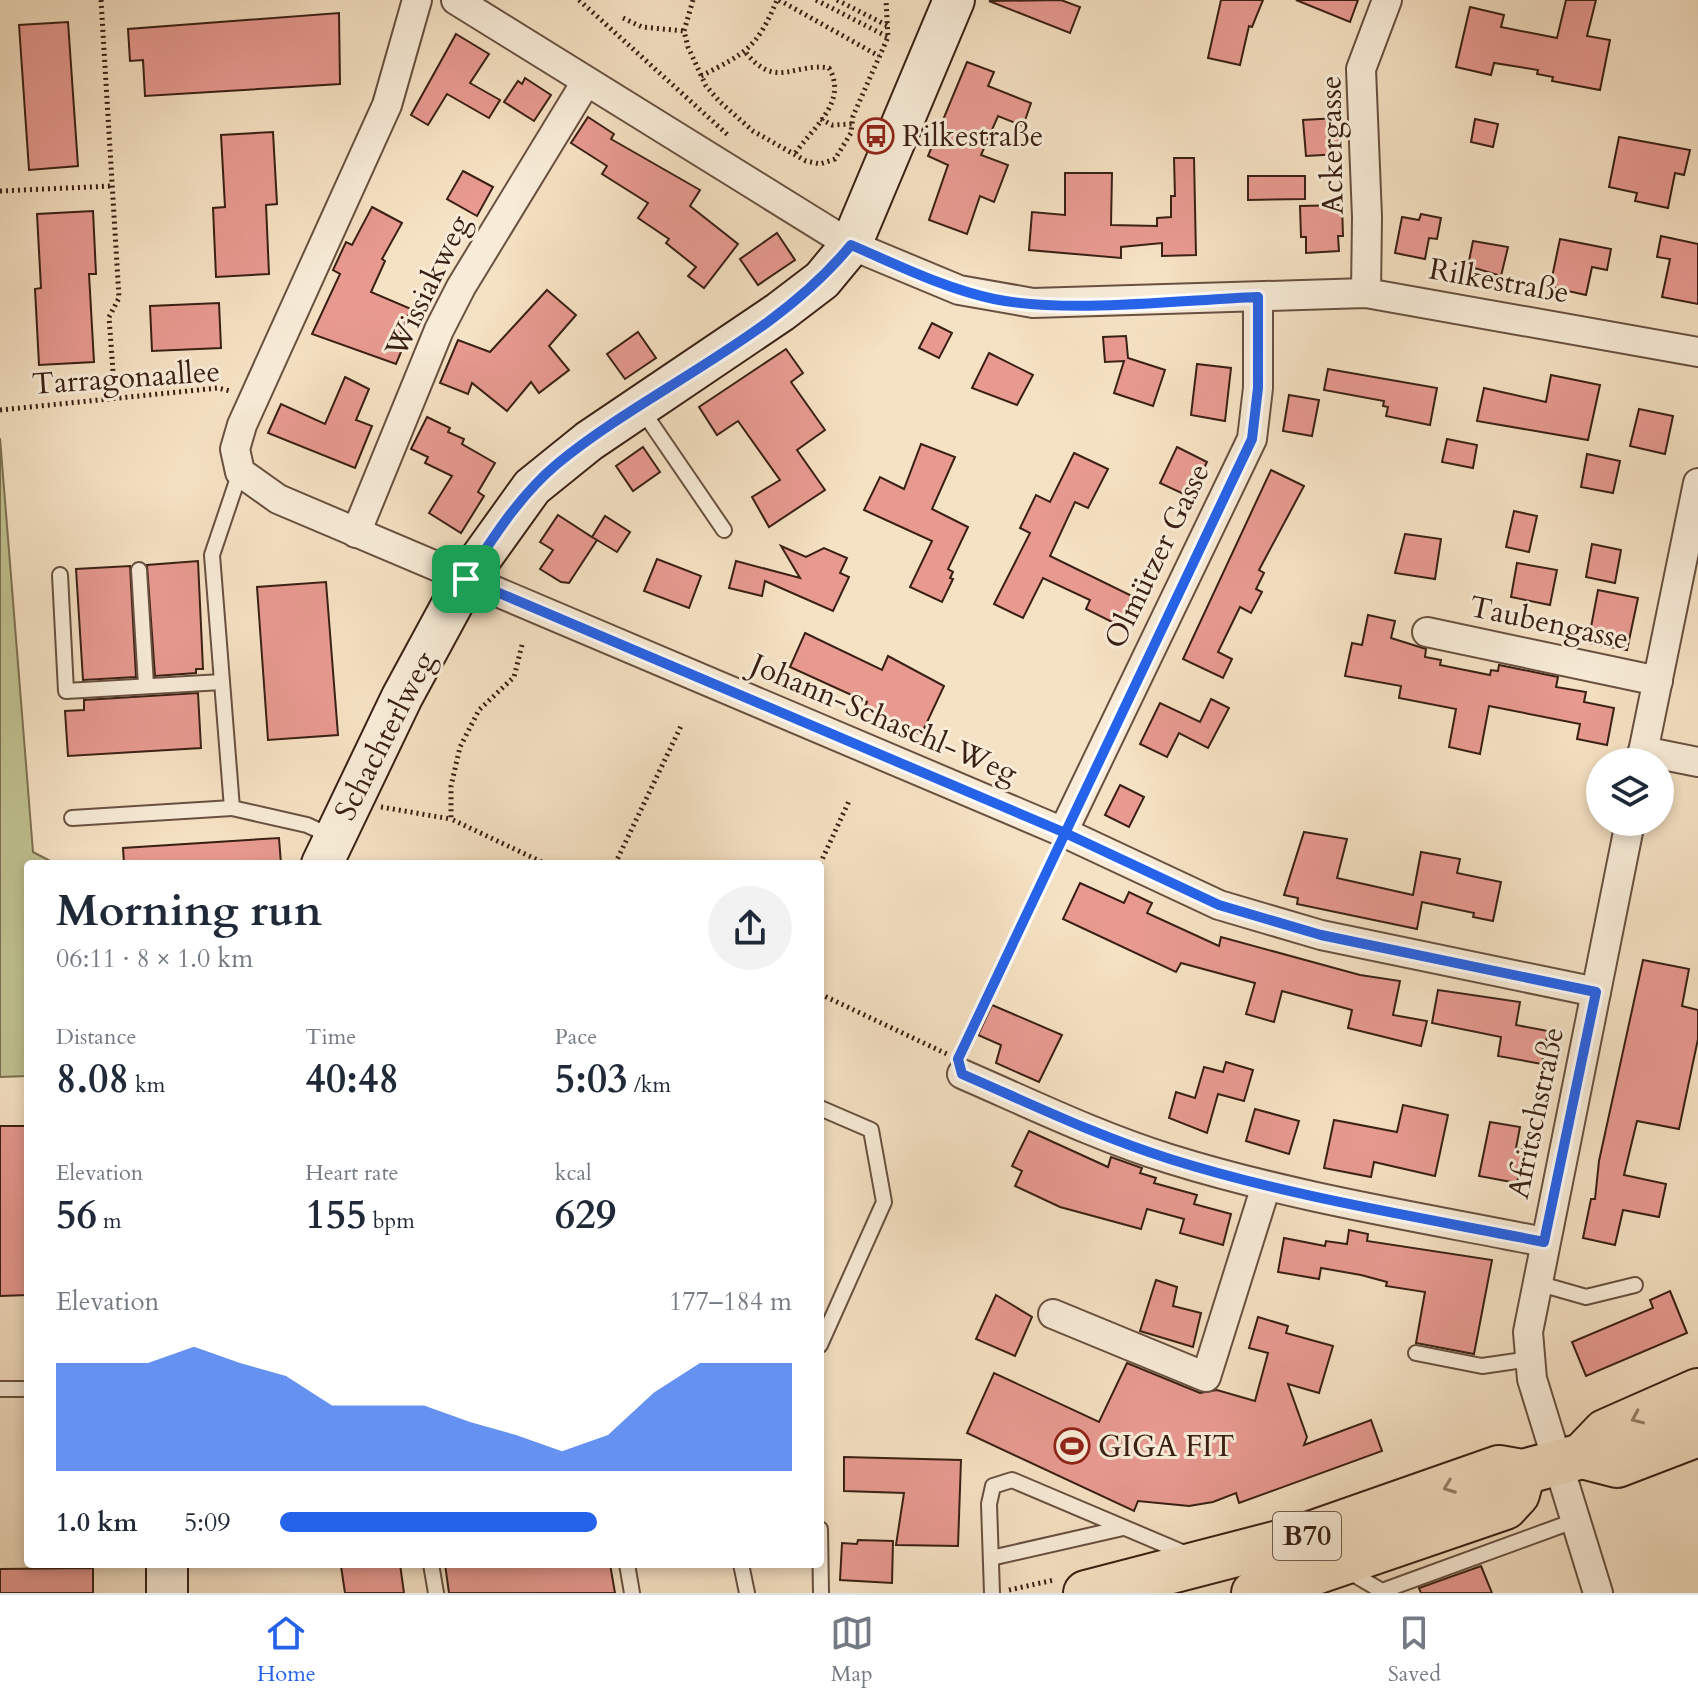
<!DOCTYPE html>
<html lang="en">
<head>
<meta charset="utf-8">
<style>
  body { margin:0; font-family:Cardo,serif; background:#f2f2f3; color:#1f2937; height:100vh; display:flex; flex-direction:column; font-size:30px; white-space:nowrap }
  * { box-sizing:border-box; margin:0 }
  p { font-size:26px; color:#747a83 }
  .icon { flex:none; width:44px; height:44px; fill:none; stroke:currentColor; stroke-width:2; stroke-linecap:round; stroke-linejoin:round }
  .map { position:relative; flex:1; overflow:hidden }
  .sheet { position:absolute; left:24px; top:860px; width:800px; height:708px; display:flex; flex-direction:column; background:#fff; border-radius:8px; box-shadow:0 4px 12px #0003 }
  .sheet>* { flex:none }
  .tools { position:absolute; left:1586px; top:748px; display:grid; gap:16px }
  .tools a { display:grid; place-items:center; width:88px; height:88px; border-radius:50%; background:#fff; box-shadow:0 4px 12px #0003; font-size:40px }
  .pin { position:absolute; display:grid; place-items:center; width:68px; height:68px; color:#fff; margin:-34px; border-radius:16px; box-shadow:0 4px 12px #0006 }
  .round { display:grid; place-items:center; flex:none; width:84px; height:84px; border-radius:42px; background:#f2f2f3 }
  .headline { display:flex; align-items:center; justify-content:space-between; height:136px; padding:0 32px }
  h1 { font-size:44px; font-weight:600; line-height:60px }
  .metrics { display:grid; grid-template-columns:repeat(3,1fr); gap:12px; height:136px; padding:8px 32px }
  .metrics div { display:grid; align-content:center }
  .metrics b { font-size:40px; font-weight:600 }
  .metrics small { font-size:22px; font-weight:400 }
  .metrics p { font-size:22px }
  .chart { height:224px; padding:16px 32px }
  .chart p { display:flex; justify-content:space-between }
  .chart svg { width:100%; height:144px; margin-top:8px; fill:#2563eb; opacity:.7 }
  ul { padding:0 32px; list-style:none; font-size:26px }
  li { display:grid; grid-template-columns:128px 96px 1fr; align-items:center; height:60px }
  li i { height:20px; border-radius:10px; background:#2563eb }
  .tabs { display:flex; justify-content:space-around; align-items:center; height:112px; border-top:2px solid #e0e1e3; background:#fff; font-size:22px; color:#747a83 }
  .tabs a { display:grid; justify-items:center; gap:4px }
  .tabs .active { color:#2563eb }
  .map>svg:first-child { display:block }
  .green { fill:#c0c190; stroke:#7d7052; stroke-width:2 }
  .building { fill:#e89a91; stroke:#3a2014; stroke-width:2 }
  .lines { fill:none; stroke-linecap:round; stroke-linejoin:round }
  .lane-casing { stroke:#695040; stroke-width:18 }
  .street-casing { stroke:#695040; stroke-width:32 }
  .secondary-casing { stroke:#3a2014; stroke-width:44 }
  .primary-casing { stroke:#3a2014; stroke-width:48 }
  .path { stroke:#3a2014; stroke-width:5; stroke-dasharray:2 4; stroke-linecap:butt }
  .lane { stroke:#f8ecd8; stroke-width:14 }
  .street { stroke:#f8ecd8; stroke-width:28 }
  .secondary { stroke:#f8ecd8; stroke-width:40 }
  .primary { stroke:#f5e1c3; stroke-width:44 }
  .oneway { stroke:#98806c }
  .route-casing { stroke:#fff; stroke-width:16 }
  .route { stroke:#2563eb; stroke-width:10 }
  .labels { text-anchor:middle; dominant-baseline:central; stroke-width:6; stroke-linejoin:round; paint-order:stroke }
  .shield { fill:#f8ecd8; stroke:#735d4f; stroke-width:2 }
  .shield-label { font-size:28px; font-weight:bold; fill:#3a2014 }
  .poi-label { font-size:30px; fill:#3a2014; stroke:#f8ecd8; text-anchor:start }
  .street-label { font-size:30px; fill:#3a2014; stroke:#f8ecd8 }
</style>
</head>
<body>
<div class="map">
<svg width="1698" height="1593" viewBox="0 0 1698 1593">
  <rect width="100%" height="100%" fill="#f5e1c3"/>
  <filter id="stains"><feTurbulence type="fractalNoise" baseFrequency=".0025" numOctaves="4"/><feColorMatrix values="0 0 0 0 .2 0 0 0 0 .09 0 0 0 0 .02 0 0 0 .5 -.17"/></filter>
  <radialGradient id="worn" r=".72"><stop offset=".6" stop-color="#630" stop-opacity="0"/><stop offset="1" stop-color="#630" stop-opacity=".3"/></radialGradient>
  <path class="green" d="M0,438L33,852L56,864H28V1076L0,1077Z"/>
  <g class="building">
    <path d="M1061,0L1080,7L1070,33L989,1Z"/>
    <path d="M1221,0H1263L1252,27L1249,26L1240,65L1208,58Z"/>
    <path d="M1296,0H1358L1350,22Z"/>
    <path d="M1566,0H1596L1587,36L1610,40L1600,90L1552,81L1553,77L1537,74L1538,70L1494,63L1491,75L1456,67L1470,7L1504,15L1501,27L1557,38Z"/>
    <path d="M339,13L340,84L145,96L143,60L130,61L128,29Z"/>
    <path d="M68,22L78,166L29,170L19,25Z"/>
    <path d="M456,34L489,54L470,83L500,100L489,118L447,94L428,125L411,115Z"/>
    <path d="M967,62L994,72L988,86L1031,103L1023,126L998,116L981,155L1008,165L994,202L980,196L967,234L929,220L948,165L928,156Z"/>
    <path d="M525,78L551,95L534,121L504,102L518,81L522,84Z"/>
    <path d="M588,117L614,134L611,139L700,190L690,206L738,244L704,288L688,276L696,267L666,243L669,239L638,218L648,203L602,174L607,166L571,143Z"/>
    <path d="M1337,118L1340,154L1306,156L1303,120Z"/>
    <path d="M1475,119L1498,124L1493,147L1471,142Z"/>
    <path d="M273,132L277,204L266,205L269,274L216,277L213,208L225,207L221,135Z"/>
    <path d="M1619,137L1690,150L1684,175L1675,173L1668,208L1635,201L1637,193L1609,187Z"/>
    <path d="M1174,158H1194L1196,255L1162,256V243L1121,247V258L1029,250L1032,212L1065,215V173H1112L1111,225L1157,226V218L1171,217V196H1175Z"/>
    <path d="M463,171L493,187L477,216L447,199Z"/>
    <path d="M1248,176H1305V199L1248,200Z"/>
    <path d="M1342,205L1343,236H1338L1339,251L1306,253V237H1301L1300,206Z"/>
    <path d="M372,207L402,223L382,259L385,261L371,292L411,309L399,337L406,340L396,364L312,334L340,274L333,270L346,242L352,245Z"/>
    <path d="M93,211L96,274H89L94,362L39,365L35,289L41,288L37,214Z"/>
    <path d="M1421,214L1441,218L1437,239L1429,238L1425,259L1395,253L1402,217L1419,220Z"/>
    <path d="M777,233L795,260L758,285L740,259Z"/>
    <path d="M1661,236L1698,244V304L1662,297L1670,259L1657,257Z"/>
    <path d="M1560,239L1611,249L1607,270L1592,267L1586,295L1550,287Z"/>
    <path d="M1473,241L1508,247L1501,276L1468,266Z"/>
    <path d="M547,290L576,315L549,346L569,370L539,393L531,382L507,411L472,383L468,394L440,383L458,340L490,352Z"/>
    <path d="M219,303L221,348L152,351L150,306Z"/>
    <path d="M932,323L952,333L939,358L919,348Z"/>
    <path d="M638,332L656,358L625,379L607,354Z"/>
    <path d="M1126,336L1128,358L1165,370L1153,406L1114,393L1124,361L1105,362L1103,337Z"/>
    <path d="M786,349L803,373L791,382L825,430L797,450L825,490L769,527L752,497L780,480L738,421L717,435L699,407Z"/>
    <path d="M989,353L1033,375L1017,405L972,388Z"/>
    <path d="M1197,364L1231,368L1225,421L1191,415Z"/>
    <path d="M1328,369L1437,388L1430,425L1386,416L1388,407L1383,406L1384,401L1324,390Z"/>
    <path d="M1551,375L1600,385L1588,440L1477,421L1484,388L1546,402Z"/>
    <path d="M345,377L369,389L356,420L372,426L355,468L268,433L281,404L325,424Z"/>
    <path d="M1289,395L1319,400L1312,436L1283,431Z"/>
    <path d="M1639,409L1673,416L1665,454L1630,446Z"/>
    <path d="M427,417L450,428L448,432L464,439L462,444L495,463L478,492L484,496L461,533L429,513L452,476L425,463L428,457L411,449Z"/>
    <path d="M1447,439L1477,445L1473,468L1442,462Z"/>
    <path d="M921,444L955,457L932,509L968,527L948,569L953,572L950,578L953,579L942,602L910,587L932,541L864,510L880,477L904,489Z"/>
    <path d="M643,447L660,472L633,491L616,466Z"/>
    <path d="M1177,447L1207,462L1190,497L1160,483Z"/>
    <path d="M1074,453L1108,469L1088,508L1075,502L1050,556L1138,599L1124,628L1086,609L1090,600L1043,578L1023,618L994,604L1030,533L1020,528L1036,495L1050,502Z"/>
    <path d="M1587,454L1620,461L1613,493L1581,487Z"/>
    <path d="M1271,470L1304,486L1259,570L1264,573L1256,589L1262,592L1251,613L1240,607L1218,652L1232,659L1223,678L1183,659Z"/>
    <path d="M1514,511L1537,516L1529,552L1506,547Z"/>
    <path d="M558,515L592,537L605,516L630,532L617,552L592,537L597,540L569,583L561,582L540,569L553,550L540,542Z"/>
    <path d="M1405,534L1441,539L1435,579L1395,573Z"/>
    <path d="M1592,544L1621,550L1615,583L1586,577Z"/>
    <path d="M781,546L806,557L824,548L847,558L840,573L849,577L833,611L765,581L762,596L729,588L736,561L800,578Z"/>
    <path d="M657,559L701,576L689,608L644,591Z"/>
    <path d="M198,561L203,669H196V673L155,676L147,565Z"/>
    <path d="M1517,563L1557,570L1550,605L1511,597Z"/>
    <path d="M130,566L136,677L83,680L76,569Z"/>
    <path d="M326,582L338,735L268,740L257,587Z"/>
    <path d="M1598,590L1638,598L1627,650L1588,643Z"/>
    <path d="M1368,615L1395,621L1391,638L1426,649L1425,657L1441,660L1440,665L1490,675L1491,670L1498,671L1499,665L1558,677L1556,687L1586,692L1584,702L1614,708L1607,745L1577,739L1580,724L1489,706L1480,754L1449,747L1456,709L1399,698L1401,686L1345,676L1352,643L1362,645Z"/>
    <path d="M805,633L882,670L888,656L944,686L921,735L864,708L867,702L790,667Z"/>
    <path d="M198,693L201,748L68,756L65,711L84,710V700Z"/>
    <path d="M1211,699L1229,708L1208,748L1179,733L1167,757L1140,744L1160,703L1200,722Z"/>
    <path d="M1120,785L1144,797L1129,827L1105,815Z"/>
    <path d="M1304,832L1347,839L1337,878L1413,895L1421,852L1460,859L1457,873L1501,882L1493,921L1473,917L1474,913L1422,902L1417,929L1297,904L1298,898L1284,895Z"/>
    <path d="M279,838L281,864H124L123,848Z"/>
    <path d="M1080,883L1124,903L1129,892L1152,903L1147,913L1219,946L1221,937L1360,975L1400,981L1393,1015L1427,1021L1421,1046L1348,1028L1352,1010L1282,991L1274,1022L1246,1014L1255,983L1181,963L1176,972L1063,919Z"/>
    <path d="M1643,960L1689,969L1682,1006L1698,1010V1039L1679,1129L1637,1121L1624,1175L1666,1184L1659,1217L1623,1210L1615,1245L1583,1238L1591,1199H1595L1599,1161Z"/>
    <path d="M1438,990L1520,1002L1516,1025L1548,1031L1542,1064L1498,1056L1501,1037L1432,1023Z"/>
    <path d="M992,1005L1062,1035L1039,1082L996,1063L1001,1045L978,1035Z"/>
    <path d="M1226,1062L1253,1070L1244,1101L1218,1094L1207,1133L1169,1118L1176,1092L1195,1098L1204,1067L1223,1072Z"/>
    <path d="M1403,1105L1448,1115L1435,1176L1374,1162L1371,1177L1324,1168L1334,1120L1397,1132Z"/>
    <path d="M1255,1109L1299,1121L1289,1154L1246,1141Z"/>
    <path d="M1490,1122L1520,1127L1516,1148L1524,1150L1517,1183L1479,1176Z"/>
    <path d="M0,1126H28V1295L0,1296Z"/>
    <path d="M1029,1131L1108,1167L1111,1157L1142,1168L1140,1173L1156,1178L1154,1183L1197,1195L1194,1204L1231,1214L1223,1245L1180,1233L1184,1219L1147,1209L1141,1229L1060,1207L1015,1186L1022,1171L1012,1166Z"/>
    <path d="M1349,1230L1368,1234L1367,1241L1492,1260L1474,1354L1416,1343L1425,1292L1386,1286L1387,1282L1361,1275L1321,1268L1319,1279L1278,1272L1284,1238L1325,1246L1326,1241L1347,1244Z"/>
    <path d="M1156,1280L1177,1287L1173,1306L1201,1313L1193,1347L1140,1331Z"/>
    <path d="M1670,1291L1687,1333L1586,1376L1572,1342L1653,1308L1650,1300Z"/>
    <path d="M996,1295L1032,1317L1015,1356L976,1339Z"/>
    <path d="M1258,1317L1288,1326L1286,1333L1333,1346L1319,1393L1288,1384L1307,1437L1304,1445L1371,1420L1382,1451L1239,1503L1236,1493L1213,1502L1189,1506L1138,1501L1134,1511L967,1433L994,1373L1099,1422L1127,1363L1200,1393L1217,1390L1255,1401L1268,1353L1249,1348Z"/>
    <path d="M844,1457L961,1460L958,1546L896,1545L904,1493L844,1491Z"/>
    <path d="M858,1540L893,1541L892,1583L840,1580L842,1543L857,1544Z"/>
    <path d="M356,1564H400L404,1593H345L341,1566Z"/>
    <path d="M445,1564H610L615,1593H449Z"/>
    <path d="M1481,1566L1492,1593H1421L1419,1588Z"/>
    <path d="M93,1568V1593H0V1569Z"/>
  </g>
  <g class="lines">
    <defs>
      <g id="lane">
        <path d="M642,410L724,530"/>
        <path d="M240,472L212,555L232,808L307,825L333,837"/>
        <path d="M139,570L146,685"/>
        <path d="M60,575L66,691L222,682"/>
        <path d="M72,818L232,808"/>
        <path d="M820,1108L871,1130L884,1202L820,1345"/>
        <path d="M1537,1283L1586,1297L1635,1285"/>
        <path d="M1416,1353L1482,1366L1530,1359"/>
        <path d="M0,1389H28"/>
        <path d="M820,1529L821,1593"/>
        <path d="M991,1558L1123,1528"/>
        <path d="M431,1564L436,1593"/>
        <path d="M627,1564L632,1593"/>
        <path d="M741,1564L747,1593"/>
        <path d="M1346,1570L1382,1591L1574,1521"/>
        <path d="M992,1593L989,1504L993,1486L1012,1480L1189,1555"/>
      </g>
      <g id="street">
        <path d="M417,0L387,105L242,425L235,449L240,472L278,499L1063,832L1219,905L1321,935L1596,992"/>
        <path d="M456,0L851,245L959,290L1033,303L1366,293L1698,352"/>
        <path d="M1366,293L1367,217L1361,69L1387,0"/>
        <path d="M356,533L439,330L461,287L586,82"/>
        <path d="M1427,632L1658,681"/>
        <path d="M1643,751L1698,762"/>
        <path d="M1641,762L1698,483"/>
        <path d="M1063,832L1252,439L1258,388V297"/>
        <path d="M962,1074C1031,1104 1099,1137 1170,1159C1292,1197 1419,1217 1544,1242"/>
        <path d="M1053,1314L1206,1377L1266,1186"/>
        <path d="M1598,1593L1532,1379L1528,1332L1630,822"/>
      </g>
      <g id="secondary">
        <path d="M322,864L402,697L466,579L532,487L589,441L780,312L822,280L851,245L954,0"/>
        <path d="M167,1564V1593"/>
      </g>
      <g id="primary">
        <path d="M1582,1456L1617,1465L1698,1434"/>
        <path d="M1086,1593L1302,1537L1499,1468L1523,1472L1582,1456L1605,1432L1698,1391"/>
        <path d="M1254,1593L1505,1507L1517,1494L1523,1472"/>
      </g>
    </defs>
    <use href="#lane" class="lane-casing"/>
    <use href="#street" class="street-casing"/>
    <use href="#secondary" class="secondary-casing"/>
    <use href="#primary" class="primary-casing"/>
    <g class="path">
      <path d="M101,0L119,298L109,317L115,399"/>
      <path d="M579,0L729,136"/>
      <path d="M693,0L684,31L688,47L706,86L720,102L753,131L806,161L820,164L835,159L851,133L853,116L888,37L886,0"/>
      <path d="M779,0L879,56"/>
      <path d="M816,0L888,37"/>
      <path d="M837,0L888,26"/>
      <path d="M623,18L642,27L684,31"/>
      <path d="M746,53C777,90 794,62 829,68C849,102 811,129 794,155"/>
      <path d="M701,76C746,53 757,48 777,0"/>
      <path d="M821,119L832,125L852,124"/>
      <path d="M0,191L112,186"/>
      <path d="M0,410L218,388L230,391"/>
      <path d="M522,645L514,677L479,710L460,747L451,786V819L546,864"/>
      <path d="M381,807L451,819"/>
      <path d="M615,864L682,724"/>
      <path d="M820,864L850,799"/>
      <path d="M820,994L949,1055"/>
      <path d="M963,1049L1053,855"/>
      <path d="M1009,1590L1054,1580"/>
    </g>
    <use href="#lane" class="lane"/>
    <use href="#street" class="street"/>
    <use href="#secondary" class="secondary"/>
    <use href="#primary" class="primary"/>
  </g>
  <defs><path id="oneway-chevron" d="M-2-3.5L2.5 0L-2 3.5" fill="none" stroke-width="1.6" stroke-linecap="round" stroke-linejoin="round" transform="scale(2)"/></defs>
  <g class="oneway">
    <use href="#oneway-chevron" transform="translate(1637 1418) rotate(156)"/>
    <use href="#oneway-chevron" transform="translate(1449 1487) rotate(159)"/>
  </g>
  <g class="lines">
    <defs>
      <path id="route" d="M466,579L1063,832L1219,905L1321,935L1596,992L1544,1242C1419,1217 1291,1197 1170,1159C1099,1137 1031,1104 962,1074L958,1059L1252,439L1258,388V297C1181,300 1068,314 994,299C943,288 898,265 851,245C773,340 651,387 557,464C519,496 493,538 466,579"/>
    </defs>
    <use href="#route" class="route-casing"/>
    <use href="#route" class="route"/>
  </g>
  <defs>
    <symbol id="bus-ring" viewBox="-11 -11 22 22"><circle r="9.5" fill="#f8ecd8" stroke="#8f2418" stroke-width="1.5"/><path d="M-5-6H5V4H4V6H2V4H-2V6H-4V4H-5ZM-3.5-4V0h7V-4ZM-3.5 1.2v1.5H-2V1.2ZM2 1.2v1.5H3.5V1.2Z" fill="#8f2418"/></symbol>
    <symbol id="stadium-ring" viewBox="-11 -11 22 22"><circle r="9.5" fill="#f8ecd8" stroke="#8f2418" stroke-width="1.5"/><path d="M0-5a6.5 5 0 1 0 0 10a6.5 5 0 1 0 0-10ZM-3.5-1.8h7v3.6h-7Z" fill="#8f2418"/></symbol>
  </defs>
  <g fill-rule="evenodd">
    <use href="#bus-ring" x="856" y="116" width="40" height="40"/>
    <use href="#stadium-ring" x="1052" y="1426" width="40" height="40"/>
  </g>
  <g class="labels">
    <rect class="shield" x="1273" y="1512" width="68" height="48" rx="6"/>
    <g class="shield-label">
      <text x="1307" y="1536">B70</text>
    </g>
    <g class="poi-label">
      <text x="902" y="136">Rilkestraße</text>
      <text x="1098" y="1446">GIGA FIT</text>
    </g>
    <g class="street-label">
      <text transform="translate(1332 145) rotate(-91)">Ackergasse</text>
      <text transform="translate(1499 281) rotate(10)">Rilkestraße</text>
      <text transform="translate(428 286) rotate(-64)">Wissiakweg</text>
      <text transform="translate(126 378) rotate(-4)">Tarragonaallee</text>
      <text transform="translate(1157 556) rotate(-64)">Olmützer Gasse</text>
      <text transform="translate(1549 623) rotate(12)">Taubengasse</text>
      <text transform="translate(884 719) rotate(23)">Johann-Schaschl-Weg</text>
      <text transform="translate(385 736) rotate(-63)">Schachterlweg</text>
      <text transform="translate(1536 1113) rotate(-78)">Afritschstraße</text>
    </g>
  </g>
  <rect width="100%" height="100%" filter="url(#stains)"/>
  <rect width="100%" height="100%" fill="url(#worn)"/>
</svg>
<div class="tools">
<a><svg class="icon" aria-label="layers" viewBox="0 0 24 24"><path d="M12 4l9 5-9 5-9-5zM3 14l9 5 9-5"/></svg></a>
</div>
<div class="pin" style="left:466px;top:579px;background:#1e9e55"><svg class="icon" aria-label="arrive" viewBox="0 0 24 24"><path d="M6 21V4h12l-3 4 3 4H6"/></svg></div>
<section class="sheet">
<div class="headline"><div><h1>Morning run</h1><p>06:11 · 8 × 1.0 km</p></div><a class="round"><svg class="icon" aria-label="share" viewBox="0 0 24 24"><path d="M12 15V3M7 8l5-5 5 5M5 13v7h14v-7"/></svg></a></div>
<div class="metrics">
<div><p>Distance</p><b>8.08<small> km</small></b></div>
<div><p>Time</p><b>40:48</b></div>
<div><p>Pace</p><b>5:03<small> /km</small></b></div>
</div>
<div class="metrics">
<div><p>Elevation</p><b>56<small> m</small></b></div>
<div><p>Heart rate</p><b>155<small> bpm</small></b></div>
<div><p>kcal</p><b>629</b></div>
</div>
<div class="chart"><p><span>Elevation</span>177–184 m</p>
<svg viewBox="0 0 160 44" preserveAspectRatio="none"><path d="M0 44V11L10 11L20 11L30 6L40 11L50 15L60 24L70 24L80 24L90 29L100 33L110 38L120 33L130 20L140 11L150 11L160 11V44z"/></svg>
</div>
<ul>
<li><b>1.0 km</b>5:09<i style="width:62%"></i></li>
</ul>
</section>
</div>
<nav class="tabs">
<a class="active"><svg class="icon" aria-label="home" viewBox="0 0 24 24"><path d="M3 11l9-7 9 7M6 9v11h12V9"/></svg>Home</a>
<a><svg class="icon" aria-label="map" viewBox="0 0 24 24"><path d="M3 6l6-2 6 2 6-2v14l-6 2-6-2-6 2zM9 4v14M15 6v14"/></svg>Map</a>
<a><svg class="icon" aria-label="saved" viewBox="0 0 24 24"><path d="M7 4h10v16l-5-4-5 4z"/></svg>Saved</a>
</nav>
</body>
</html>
